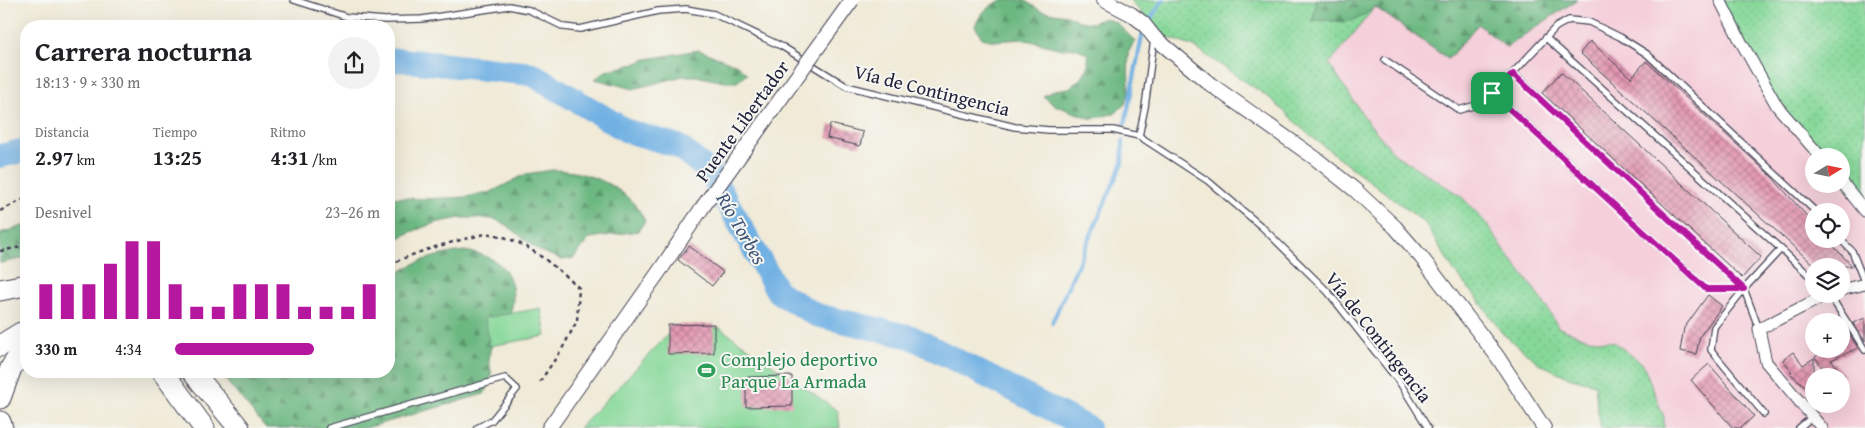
<!DOCTYPE html>
<html lang="es">
<head>
<meta charset="utf-8">
<style>
  body { margin:0; font-family:"Gentium Book Plus",serif; background:#f2f2f2; color:#202124; height:100vh; display:flex; flex-direction:column; font-size:19px; white-space:nowrap }
  * { box-sizing:border-box; margin:0 }
  p { font-size:16px; color:#757577 }
  .icon { flex:none; width:28px; height:28px; fill:none; stroke:currentColor; stroke-width:2; stroke-linecap:round; stroke-linejoin:round }
  .map { position:relative; flex:1; overflow:hidden }
  .details { position:absolute; left:20px; top:20px; width:375px; height:358px; display:flex; flex-direction:column; background:#fff; border-radius:20px; box-shadow:0 5px 20px #0002 }
  .details>* { flex:none }
  .needle { width:32px; rotate:80deg }
  .tools { position:absolute; left:1805px; top:148px; display:grid; gap:10px }
  .tools a { display:grid; place-items:center; width:45px; height:45px; border-radius:50%; background:#fff; box-shadow:0 5px 20px #0002; font-size:25px }
  .pin { position:absolute; display:grid; place-items:center; width:42px; height:42px; color:#fff; margin:-21px; border-radius:10px; box-shadow:0 2px 8px #0006 }
  .round { display:grid; place-items:center; flex:none; width:52px; height:52px; border-radius:26px; background:#f2f2f2 }
  .summary { display:flex; align-items:center; justify-content:space-between; height:85px; padding:0 15px }
  h1 { font-size:28px; font-weight:600; line-height:38px }
  .stats { display:grid; grid-template-columns:repeat(3,1fr); gap:8px; height:85px; padding:5px 15px }
  .stats div { display:grid; align-content:center }
  .stats b { font-size:21px; font-weight:600 }
  .stats small { font-size:14px; font-weight:400 }
  .stats p { font-size:14px }
  .chart { height:140px; padding:10px 15px }
  .chart p { display:flex; justify-content:space-between }
  .chart svg { width:100%; height:90px; margin-top:5px; stroke:#b5179e; stroke-width:6 }
  ul { padding:0 15px; list-style:none; font-size:16px }
  li { display:grid; grid-template-columns:80px 60px 1fr; align-items:center; height:38px }
  li i { height:12px; border-radius:6px; background:#b5179e }
  .map>svg:first-child { display:block }
  .built { fill:#f5cfda; fill-rule:evenodd }
  .grass { fill:url(#grass-dots); stroke:#547d6a }
  .forest { fill:url(#forest-firs); stroke:#476d5e }
  .pitch { fill:#86d899; stroke:#547d6a }
  .lines { fill:none; stroke-linecap:round; stroke-linejoin:round }
  .stream { stroke:#6fb0e3; stroke-width:4 }
  .river { stroke:#6fb0e3; stroke-width:24 }
  .building { fill:url(#building-cross-hatch) }
  .service-casing { stroke:#414052; stroke-width:8 }
  .minor-casing { stroke:#414052; stroke-width:13 }
  .tertiary-casing { stroke:#414052; stroke-width:16 }
  .motorway-casing { stroke:#414052; stroke-width:23 }
  .path { stroke:#414052; stroke-width:2.5; stroke-dasharray:4 4; stroke-linecap:butt }
  .service { stroke:#fff; stroke-width:5.5 }
  .minor { stroke:#fff; stroke-width:11 }
  .tertiary { stroke:#fff; stroke-width:14 }
  .motorway { stroke:#fff; stroke-width:21 }
  .tertiary-bridge-casing { stroke:#414052; stroke-width:16; stroke-linecap:butt }
  .tertiary-bridge { stroke:#fff; stroke-width:14 }
  .route-casing { stroke:#fff; stroke-width:10 }
  .route { stroke:#b5179e; stroke-width:6 }
  .labels { text-anchor:middle; dominant-baseline:central; stroke-width:4; stroke-linejoin:round; paint-order:stroke }
  .street-label { font-size:19px; fill:#22223b; stroke:#f6f6f2 }
  .leisure-label { font-size:19px; fill:#27864d; stroke:#f6f6f2; text-anchor:start }
  .water-label { font-size:20px; font-style:italic; fill:#3d5476; stroke:#f6f6f2 }
</style>
</head>
<body>
<div class="map">
<svg width="1865" height="428" viewBox="0 0 1865 428">
  <defs>
    <pattern id="grass-dots" width="8" height="8" patternUnits="userSpaceOnUse" patternTransform="scale(1.25)"><rect width="8" height="8" fill="#86d899"/><path d="M2 2h.1M6 6h.1" fill="none" stroke="#73b985" stroke-width="1.8" stroke-linecap="round"/></pattern>
    <pattern id="forest-firs" width="22" height="20" patternUnits="userSpaceOnUse" patternTransform="scale(1.25)"><rect width="22" height="20" fill="#6cb881"/><path d="M5 1l3.5 6h-7zM16 11l3.5 6h-7z" fill="#58956b"/></pattern>
    <pattern id="building-cross-hatch" width="8" height="8" patternUnits="userSpaceOnUse" patternTransform="scale(1.25)"><rect width="8" height="8" fill="#e399b2"/><path d="M0 0l8 8M0 8l8-8" fill="none" stroke="#b87c92"/></pattern>
  </defs>
  <rect width="100%" height="100%" fill="#f6f6f2"/>
  <filter id="ink" filterUnits="userSpaceOnUse"><feTurbulence type="fractalNoise" baseFrequency=".02" numOctaves="2"/><feDisplacementMap in="SourceGraphic" scale="10" xChannelSelector="R" yChannelSelector="G"/><feConvolveMatrix kernelMatrix="1 2 1 2 8 2 1 2 1" color-interpolation-filters="sRGB"/></filter>
  <filter id="wash" filterUnits="userSpaceOnUse"><feTurbulence type="fractalNoise" baseFrequency=".0096" numOctaves="4" result="noise"/><feDisplacementMap in="SourceGraphic" scale="20" xChannelSelector="R" yChannelSelector="G"/><feGaussianBlur stdDeviation="1.12" result="paint"/><feColorMatrix in="noise" values="0 0 0 0 0 0 0 0 0 0 0 0 0 0 0 0 0 1.4 0 .05"/><feComposite in="paint" operator="in"/></filter>
  <g filter="url(#wash)">
    <rect width="100%" height="100%" fill="#f0ead7"/>
    <path class="built" d="M1576,0H1720L1814,156V184H1841L1865,211V428H1664V417L1614,342L1589,339L1559,328L1541,298L1504,250L1486,223L1461,196L1396,155L1367,121L1329,64L1375,7L1448,59L1478,24ZM1814,211H1841V239H1814ZM1814,266H1841V294H1814ZM1814,321H1841V349H1814ZM1814,376H1841V404H1814Z"/>
    <g class="grass">
      <path d="M1130,0H1576L1506,47L1478,24L1448,59L1375,7L1329,64L1367,121L1396,155L1461,196L1486,223L1504,250L1541,298L1559,328L1589,339L1614,342L1643,364L1664,417V428H1601L1597,406L1595,384L1568,377L1540,364L1502,333L1478,299L1454,271L1425,223L1309,135L1271,99L1194,47L1161,35Z"/>
      <path d="M1720,0H1865V211L1841,181V156H1820L1777,106Z"/>
    </g>
    <g class="forest">
      <path d="M1002,0H1024L1041,11L1067,15L1079,21L1092,23L1105,18L1117,23L1135,41L1128,53L1129,92L1125,104L1116,113L1092,119L1054,105L1043,96L1055,90L1069,88L1080,79L1088,68V54L1076,48L1062,49L1022,39L995,41L982,38L975,26C981,12 988,6 1002,0Z"/>
      <path d="M1315,0H1577L1506,47L1478,24L1448,59L1376,7L1359,18L1346,22L1323,20L1312,22L1317,1Z"/>
      <path d="M699,50L737,65L747,74L737,82H724L696,76H683L633,89L595,79L606,71L634,64L647,59Z"/>
      <path d="M552,170C587,170 630,187 645,221L638,231L590,238L574,258L562,260L538,250L508,226L497,220L485,218H460L435,223L411,232L389,243V197L426,199L466,197L491,192L526,174Z"/>
      <path d="M26,225V258L0,263V233Z"/>
      <path d="M464,251C487,254 507,262 512,287C513,294 514,303 511,310C506,324 494,335 490,351C486,370 499,373 484,394L366,428H266L218,371H389V281C410,261 436,255 464,251Z"/>
    </g>
    <g class="pitch">
      <path d="M541,308L546,336L490,346L485,318Z"/>
      <path d="M676,326L720,328L838,411L840,428H579Z"/>
    </g>
    <g class="lines">
      <g class="stream">
        <path d="M1148,23L1163,0"/>
        <path d="M1125,124L1143,31"/>
        <path d="M1052,323L1122,164L1123,141"/>
      </g>
      <g class="river">
        <path d="M389,61L400,60L532,74L627,131L678,146L710,172L778,292L816,315L911,337L1088,428"/>
        <path d="M0,156L26,150"/>
      </g>
    </g>
    <g id="blocks">
      <g class="building">
        <path d="M1590,41L1631,78L1646,61L1770,175L1814,224V239H1827L1852,266H1815L1580,53Z"/>
        <path d="M1561,72L1761,257L1742,278L1542,93Z"/>
        <path d="M830,124L863,132L860,146L827,138Z"/>
        <path d="M689,246L723,272L712,286L678,260Z"/>
        <path d="M1708,295L1722,306L1700,336L1696,354L1680,351L1684,328Z"/>
        <path d="M1865,318V341L1853,323Z"/>
        <path d="M714,324V353L668,354V325Z"/>
        <path d="M1845,327L1858,348L1831,360L1845,376H1828L1815,357L1826,349H1841V329Z"/>
        <path d="M1793,352L1803,365L1814,358V394L1790,373L1792,372L1783,360Z"/>
        <path d="M1709,364L1754,416L1741,428H1733L1691,380Z"/>
        <path d="M792,376V406L746,407V377Z"/>
      </g>
    </g>
  </g>
  <g filter="url(#ink)">
    <use href="#blocks" fill-opacity="0" stroke="#414052" stroke-width="1"/>
    <g class="lines">
      <defs>
        <g id="service">
          <path d="M294,0L347,17L385,20L422,19L509,6L529,10L564,27L580,29L658,11L686,9L714,14L783,47L846,86L1015,127L1049,130H1113L1139,136L1208,181L1262,227L1328,292L1400,383L1428,428"/>
          <path d="M1385,60L1459,110L1476,105L1488,97L1513,73L1556,27L1569,20L1589,22L1620,37L1647,54L1815,211"/>
          <path d="M1513,73L1744,289L1759,329"/>
          <path d="M1493,93L1706,289H1744L1781,249L1546,38"/>
          <path d="M1139,136L1145,107L1154,39"/>
          <path d="M1840,239L1852,251L1865,284"/>
          <path d="M1781,249L1814,280"/>
          <path d="M1744,289L1714,327L1711,350L1764,414"/>
          <path d="M1829,294L1865,350"/>
          <path d="M329,428L505,378L517,389L492,420L477,428"/>
          <path d="M1799,428L1812,417"/>
        </g>
        <g id="minor">
          <path d="M1720,0L1740,40L1777,106L1820,156"/>
          <path d="M1841,181L1865,211"/>
          <path d="M1841,290L1865,284"/>
          <path d="M1822,428L1766,362L1759,329L1828,294"/>
        </g>
        <g id="tertiary">
          <path d="M1104,0L1131,14L1143,23L1154,37L1210,84L1315,158L1355,190L1395,227L1421,257L1497,356L1544,428"/>
          <path d="M549,428L663,266"/>
        </g>
        <g id="motorway">
          <path d="M0,290L26,285"/>
          <path d="M0,346L21,333H26"/>
          <path d="M162,371L204,428"/>
          <path d="M192,371L239,428"/>
          <path d="M0,398L11,368L26,345"/>
          <path d="M0,422L2,428"/>
        </g>
      </defs>
      <use href="#service" class="service-casing"/>
      <use href="#minor" class="minor-casing"/>
      <use href="#tertiary" class="tertiary-casing"/>
      <use href="#motorway" class="motorway-casing"/>
      <g class="path">
        <path d="M0,211L26,198"/>
        <path d="M0,251L26,246"/>
        <path d="M389,265C415,252 444,244 473,237C478,236 486,233 491,234C526,240 553,265 579,288L577,321L562,349L539,383"/>
      </g>
      <use href="#service" class="service"/>
      <use href="#minor" class="minor"/>
      <use href="#tertiary" class="tertiary"/>
      <use href="#motorway" class="motorway"/>
      <defs>
        <path id="tertiary-bridge" d="M663,266L702,208L852,0"/>
      </defs>
      <use href="#tertiary-bridge" class="tertiary-bridge-casing"/>
      <use href="#tertiary-bridge" class="tertiary-bridge"/>
    </g>
  </g>
  <g class="lines" filter="url(#ink)">
    <defs>
      <path id="route" d="M1513,74L1744,289H1706L1504,104L1492,93Z"/>
    </defs>
    <use href="#route" class="route-casing"/>
    <use href="#route" class="route"/>
  </g>
  <defs>
    <symbol id="stadium-bare" viewBox="-9 -9 18 18"><path d="M0-5a6.5 5 0 1 0 0 10a6.5 5 0 1 0 0-10ZM-3.5-1.8h7v3.6h-7Z" fill="#2e9e5b" stroke="#f6f6f2" stroke-width="2.5" paint-order="stroke"/></symbol>
  </defs>
  <g fill-rule="evenodd">
    <use href="#stadium-bare" x="694" y="358" width="25" height="25"/>
  </g>
  <g class="labels">
    <g class="street-label">
      <text transform="translate(932 90) rotate(14)">Vía de Contingencia</text>
      <text transform="translate(742 121) rotate(-54)">Puente Libertador</text>
      <text transform="translate(1379 337) rotate(52)">Vía de Contingencia</text>
    </g>
    <g class="leisure-label">
      <text x="721" y="359">Complejo deportivo<tspan x="721" dy="22">Parque La Armada</tspan></text>
    </g>
    <g class="water-label">
      <text transform="translate(742 228) rotate(60)">Río Torbes</text>
    </g>
  </g>
</svg>
<div class="tools">
<a><svg class="needle" viewBox="-14 -14 28 28"><path d="M0-13l5 13h-10z" fill="#e53935"/><path d="M0 13l5-13h-10z" fill="#757577"/></svg></a>
<a><svg class="icon" aria-label="locate" viewBox="0 0 24 24"><circle cx="12" cy="12" r="6"/><path d="M12 2v4M12 18v4M2 12h4M18 12h4"/></svg></a>
<a><svg class="icon" aria-label="layers" viewBox="0 0 24 24"><path d="M12 4l9 5-9 5-9-5zM3 14l9 5 9-5"/></svg></a>
<a>+</a>
<a>−</a>
</div>
<div class="pin" style="left:1492px;top:93px;background:#1e9e55"><svg class="icon" aria-label="arrive" viewBox="0 0 24 24"><path d="M6 21V4h12l-3 4 3 4H6"/></svg></div>
<section class="details">
<div class="summary"><div><h1>Carrera nocturna</h1><p>18:13 · 9 × 330 m</p></div><a class="round"><svg class="icon" aria-label="share" viewBox="0 0 24 24"><path d="M12 15V3M7 8l5-5 5 5M5 13v7h14v-7"/></svg></a></div>
<div class="stats">
<div><p>Distancia</p><b>2.97<small> km</small></b></div>
<div><p>Tiempo</p><b>13:25</b></div>
<div><p>Ritmo</p><b>4:31<small> /km</small></b></div>
</div>
<div class="chart"><p><span>Desnivel</span>23–26 m</p>
<svg viewBox="0 0 160 44" preserveAspectRatio="none"><path d="M5 44V27M15 44V27M25 44V27M35 44V17M45 44V6M55 44V6M65 44V27M75 44V38M85 44V38M95 44V27M105 44V27M115 44V27M125 44V38M135 44V38M145 44V38M155 44V27"/></svg>
</div>
<ul>
<li><b>330 m</b>4:34<i style="width:68%"></i></li>
</ul>
</section>
</div>
</body>
</html>
